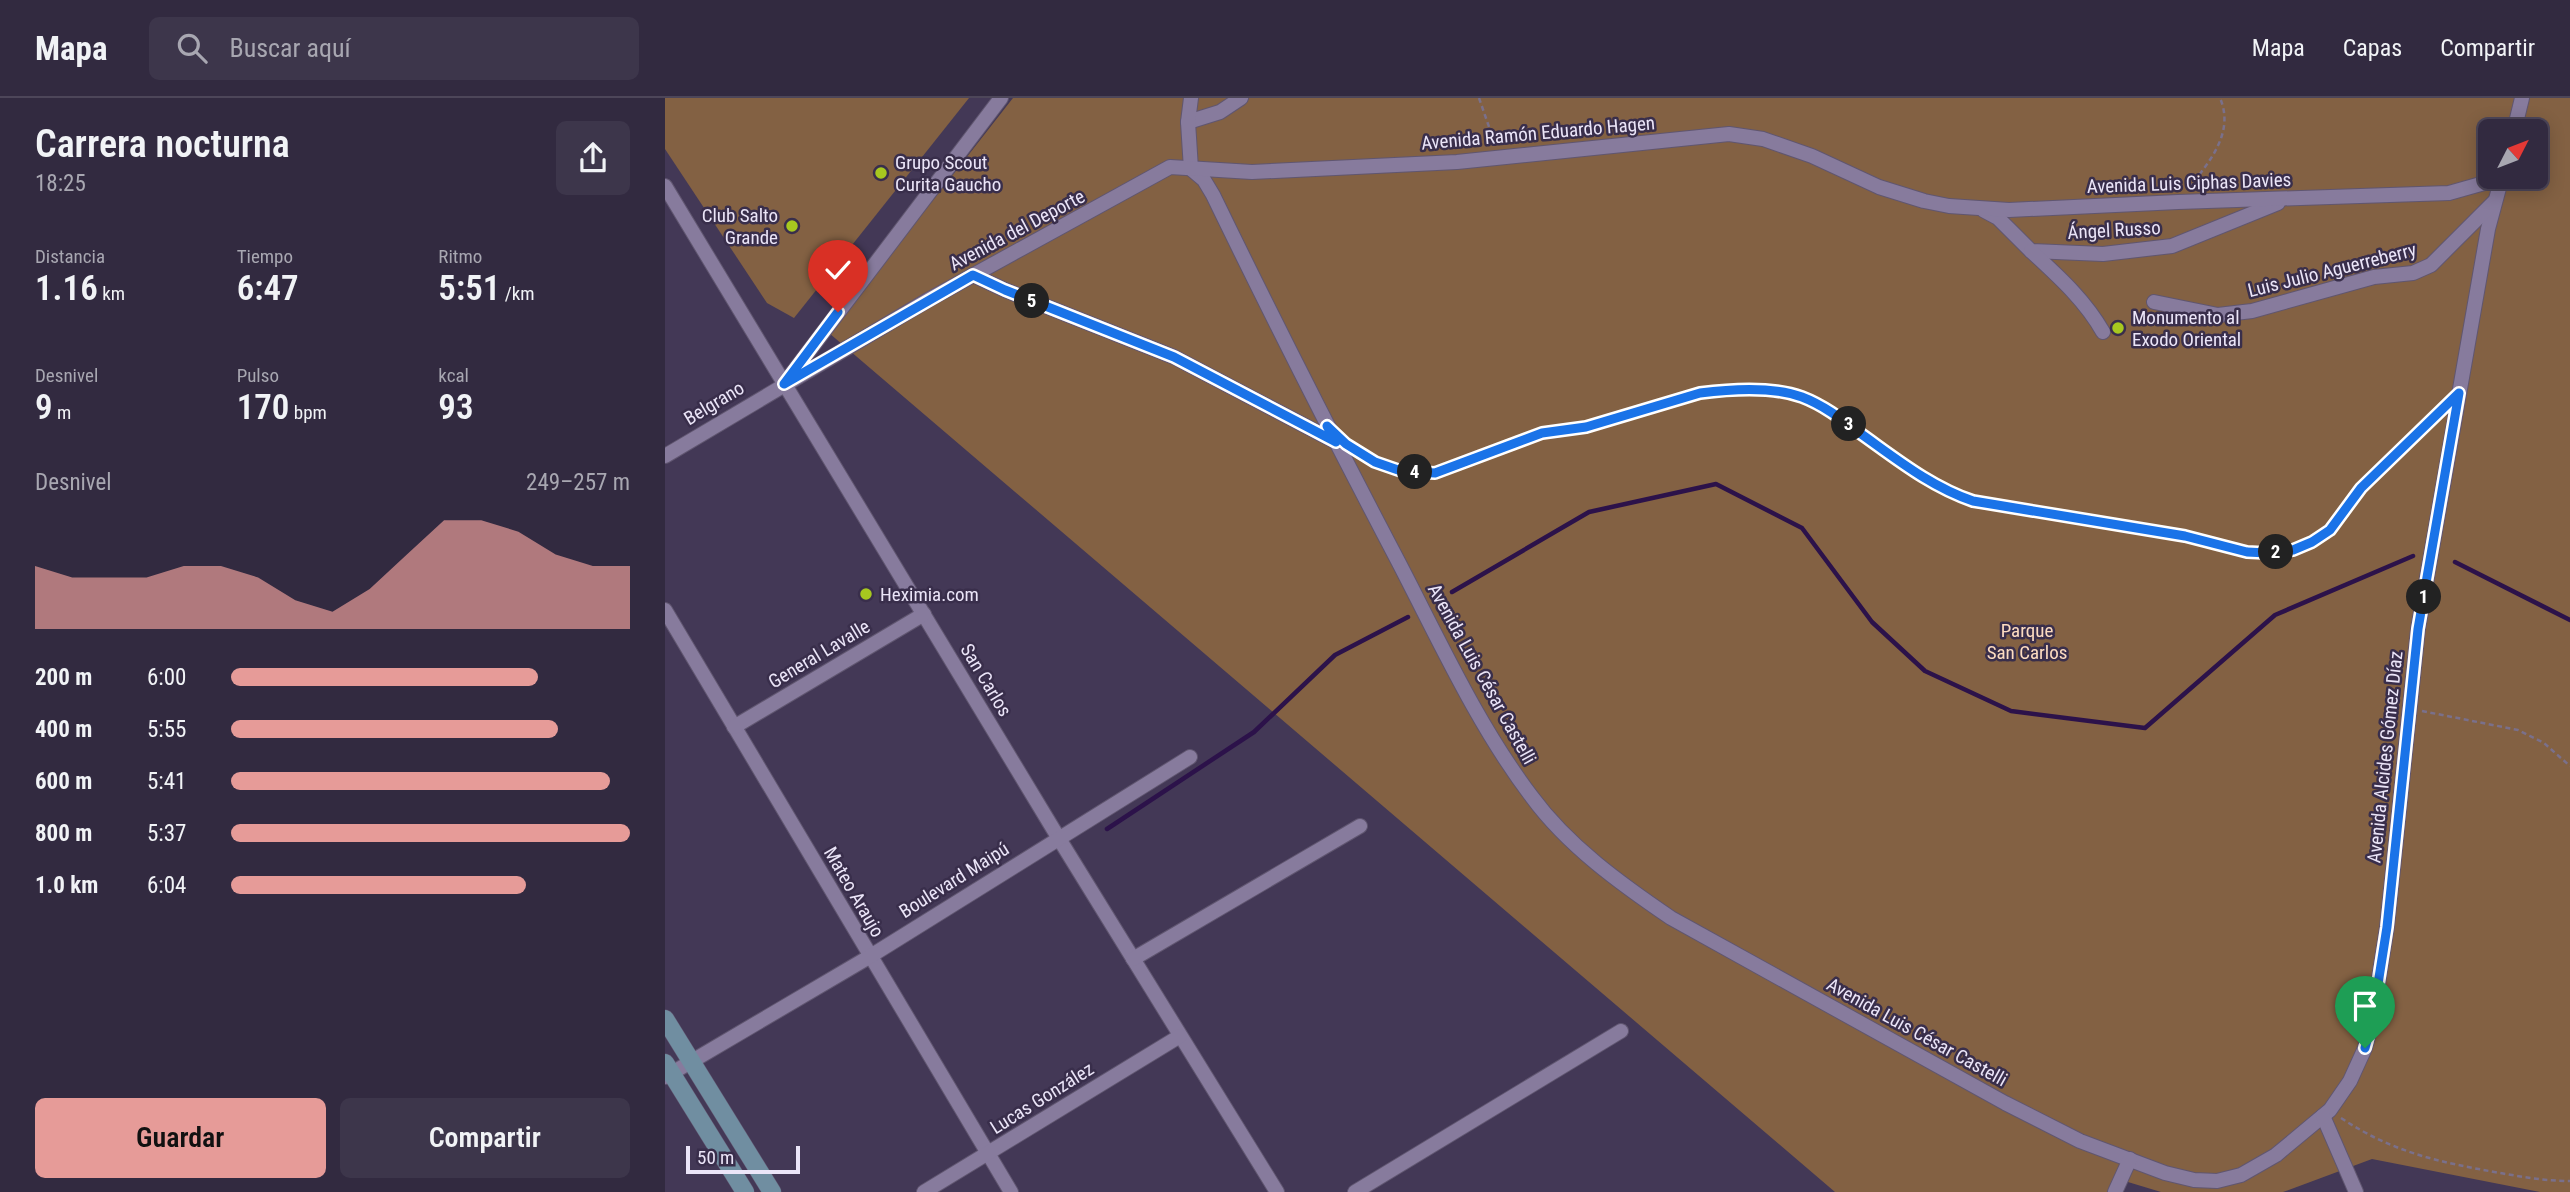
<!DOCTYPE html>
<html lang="es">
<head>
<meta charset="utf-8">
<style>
  body { margin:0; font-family:"Roboto Condensed",sans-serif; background:#3d364b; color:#f1f3f6; height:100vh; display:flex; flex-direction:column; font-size:26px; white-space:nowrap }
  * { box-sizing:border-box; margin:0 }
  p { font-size:23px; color:#a8a7b1 }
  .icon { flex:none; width:38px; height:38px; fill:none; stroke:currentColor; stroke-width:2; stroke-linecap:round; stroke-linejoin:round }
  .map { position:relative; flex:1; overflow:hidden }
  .drawer { display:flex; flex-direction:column; background:#322a40; width:665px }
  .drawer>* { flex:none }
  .needle { width:46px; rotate:48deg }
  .buttons { position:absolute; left:1813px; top:21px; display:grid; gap:14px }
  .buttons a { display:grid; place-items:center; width:70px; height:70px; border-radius:10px; background:#322a40; box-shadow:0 4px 18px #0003,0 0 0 2px #4d4659; font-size:35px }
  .scale { position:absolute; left:21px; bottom:18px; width:114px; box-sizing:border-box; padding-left:7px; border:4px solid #ebe5f8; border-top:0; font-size:19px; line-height:24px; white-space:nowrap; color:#ebe5f8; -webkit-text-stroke:5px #392e4b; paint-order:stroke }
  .pin { position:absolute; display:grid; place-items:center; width:60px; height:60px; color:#fff; margin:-72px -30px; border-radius:50% 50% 50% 0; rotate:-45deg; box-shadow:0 0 7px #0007 }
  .pin .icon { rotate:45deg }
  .km { position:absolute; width:35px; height:35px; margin:-18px; border-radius:50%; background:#222; color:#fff; font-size:19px; line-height:35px; text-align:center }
  .round { display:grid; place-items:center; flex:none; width:74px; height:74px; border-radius:10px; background:#3d364b }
  .overview { display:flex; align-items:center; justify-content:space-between; height:119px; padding:0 35px }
  h1 { font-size:38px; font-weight:600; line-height:52px }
  .metrics { display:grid; grid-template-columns:repeat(3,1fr); gap:10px; height:119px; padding:7px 35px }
  .metrics div { display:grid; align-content:center }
  .metrics b { font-size:35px; font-weight:600 }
  .metrics small { font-size:19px; font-weight:400 }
  .metrics p { font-size:19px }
  .chart { height:196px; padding:14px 35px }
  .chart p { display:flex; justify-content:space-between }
  .chart svg { width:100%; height:126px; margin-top:7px; fill:#e69b98; opacity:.7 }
  .action { display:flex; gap:14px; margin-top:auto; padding:14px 35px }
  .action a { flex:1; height:80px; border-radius:10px; background:#e69b98; color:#111; font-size:28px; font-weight:600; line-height:80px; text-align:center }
  .action a+a { background:#3d364b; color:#f1f3f6 }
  ul { padding:0 35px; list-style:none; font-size:23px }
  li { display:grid; grid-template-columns:112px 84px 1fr; align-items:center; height:52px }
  li i { height:18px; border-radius:9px; background:#e69b98 }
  header { display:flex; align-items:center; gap:42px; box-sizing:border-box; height:98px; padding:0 35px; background:#322a40; border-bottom:2px solid #4d4659 }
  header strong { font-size:33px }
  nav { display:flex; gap:38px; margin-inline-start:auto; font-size:24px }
  .search { width:490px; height:63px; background:#3d364b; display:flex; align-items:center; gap:18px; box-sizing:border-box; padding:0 24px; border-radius:10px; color:#a8a7b1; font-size:26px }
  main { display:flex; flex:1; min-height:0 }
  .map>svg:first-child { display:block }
  .green { fill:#836143; fill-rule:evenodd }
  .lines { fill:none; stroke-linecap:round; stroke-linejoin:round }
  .stream { stroke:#2c124a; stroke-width:4.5 }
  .street-casing { stroke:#605670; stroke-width:16 }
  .secondary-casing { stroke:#605670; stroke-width:19 }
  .path { stroke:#7a708b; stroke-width:2.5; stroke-dasharray:5 3.5; stroke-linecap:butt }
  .street { stroke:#877b9d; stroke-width:14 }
  .secondary { stroke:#708ea1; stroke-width:18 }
  .route-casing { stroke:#fff; stroke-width:14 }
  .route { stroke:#1a73e8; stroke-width:9 }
  .poi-dot { fill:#a7c81f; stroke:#392e4b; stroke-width:2.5 }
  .labels { text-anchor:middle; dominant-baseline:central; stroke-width:5; stroke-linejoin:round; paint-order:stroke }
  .street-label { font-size:19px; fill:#ebe5f8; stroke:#392e4b }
  .poi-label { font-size:19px; fill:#ebe5f8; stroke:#392e4b; text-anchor:start }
  .park-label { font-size:19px; fill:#fddcc1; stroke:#392e4b }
</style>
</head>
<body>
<header>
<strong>Mapa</strong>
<div class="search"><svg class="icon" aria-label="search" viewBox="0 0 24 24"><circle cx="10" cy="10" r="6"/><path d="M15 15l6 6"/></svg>Buscar aquí</div>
<nav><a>Mapa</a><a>Capas</a><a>Compartir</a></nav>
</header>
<main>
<section class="drawer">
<div class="overview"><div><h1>Carrera nocturna</h1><p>18:25</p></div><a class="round"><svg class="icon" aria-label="share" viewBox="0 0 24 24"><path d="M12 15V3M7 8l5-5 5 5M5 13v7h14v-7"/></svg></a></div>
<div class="metrics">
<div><p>Distancia</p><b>1.16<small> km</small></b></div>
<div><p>Tiempo</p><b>6:47</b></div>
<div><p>Ritmo</p><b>5:51<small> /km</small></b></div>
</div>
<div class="metrics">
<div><p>Desnivel</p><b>9<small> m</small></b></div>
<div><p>Pulso</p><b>170<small> bpm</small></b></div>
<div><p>kcal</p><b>93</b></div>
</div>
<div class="chart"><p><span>Desnivel</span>249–257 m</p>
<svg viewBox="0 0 160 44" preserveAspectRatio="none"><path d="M0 44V22L10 26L20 26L30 26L40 22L50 22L60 26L70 34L80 38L90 30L100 18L110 6L120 6L130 10L140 18L150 22L160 22V44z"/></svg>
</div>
<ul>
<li><b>200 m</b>6:00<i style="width:77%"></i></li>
<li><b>400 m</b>5:55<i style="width:82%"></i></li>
<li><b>600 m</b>5:41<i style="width:95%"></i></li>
<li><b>800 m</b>5:37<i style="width:100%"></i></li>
<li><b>1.0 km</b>6:04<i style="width:74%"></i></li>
</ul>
<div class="action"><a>Guardar</a><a>Compartir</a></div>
</section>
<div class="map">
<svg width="1905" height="1094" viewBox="0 0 1905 1094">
  <rect width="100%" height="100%" fill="#433856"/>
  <g class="green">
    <path d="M0,0H304L129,220L102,205L0,51Z"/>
    <path d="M348,0H1905V1094H1875L1707,1061L1618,1094H1496L1453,1081L1445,1094H1170L164,235ZM1825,33H1871V79H1825Z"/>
  </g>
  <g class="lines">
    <g class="stream">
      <path d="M1790,464L1905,522"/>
      <path d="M787,494L924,414L1051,386L1137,430L1207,524L1260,573L1346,613L1480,630L1610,517L1748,458"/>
      <path d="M442,731L589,634L670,557L743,519"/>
    </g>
    <defs>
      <g id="street">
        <path d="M523,24L555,14L576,0"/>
        <path d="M1849,33L1857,0"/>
        <path d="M526,71L539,82L548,97C608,221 670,343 734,465C775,544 813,628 867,699C903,748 956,786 1006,820L1340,1005L1415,1043L1500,1075L1529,1082L1552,1083L1576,1077L1611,1057L1665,1012L1685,983L1700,950L1707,924L1722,829L1753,531L1823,131L1837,79"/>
        <path d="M526,71L523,24L526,0"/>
        <path d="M0,88L393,739L612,1094"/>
        <path d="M1318,112L1333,120L1366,153L1438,156L1507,148L1613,105"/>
        <path d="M1366,153C1393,178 1420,202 1438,234"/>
        <path d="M308,177L340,192L509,259L669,343"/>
        <path d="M1489,204L1553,217L1587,213L1709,179L1748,175L1766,167L1829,104"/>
        <path d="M122,282L336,0"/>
        <path d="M0,358L263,202L505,69L587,74L792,64L1064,36L1098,41L1147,58L1214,89L1259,103L1284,108L1344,112L1513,104L1784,95L1837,80"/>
        <path d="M0,512L346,1094"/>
        <path d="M69,629L259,516"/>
        <path d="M468,861L695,728"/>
        <path d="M0,979L204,859L525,659"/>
        <path d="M1658,1018L1691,1094"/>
        <path d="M259,1094L515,938"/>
        <path d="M690,1094L956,933"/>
        <path d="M1450,1094L1465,1061"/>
      </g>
      <g id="secondary">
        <path d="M0,921L107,1094"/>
        <path d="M0,965L80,1094"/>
      </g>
    </defs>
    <use href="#street" class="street-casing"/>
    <use href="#secondary" class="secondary-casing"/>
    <g class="path">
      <path d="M814,0L830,46"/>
      <path d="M1524,90C1544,64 1570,35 1555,0"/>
      <path d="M694,354L710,364L736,373L770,375L877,335L921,329L1035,295C1066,291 1107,288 1137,299C1158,307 1175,320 1193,333C1229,359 1264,388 1308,403L1520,438L1582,454L1602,455L1628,452L1647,444L1665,431L1696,390L1777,312"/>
      <path d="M1757,613L1853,632L1879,645L1905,668"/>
      <path d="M1676,1020C1729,1055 1774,1064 1835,1075C1858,1079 1881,1083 1905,1083"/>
    </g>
    <use href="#street" class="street"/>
    <use href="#secondary" class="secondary"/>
  </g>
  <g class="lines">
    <defs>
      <path id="route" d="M173,214L119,286L308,177L340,192L509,259L671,344L662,328L681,346L710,364L736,373L770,375L877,335L921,329L1035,295C1066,291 1107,288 1137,299C1158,307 1175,320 1192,333C1229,359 1264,388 1308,403L1520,438L1582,454L1602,455L1628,452L1647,444L1665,432L1696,390L1794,295L1753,531L1722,829L1707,924L1700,950"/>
    </defs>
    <use href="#route" class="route-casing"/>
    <use href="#route" class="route"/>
  </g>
  <g class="poi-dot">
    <circle cx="216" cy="75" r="7"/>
    <circle cx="127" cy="128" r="7"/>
    <circle cx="1453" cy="230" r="7"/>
    <circle cx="201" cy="496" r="7"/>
  </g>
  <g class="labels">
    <g class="street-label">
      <text transform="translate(873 35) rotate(-5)">Avenida Ramón Eduardo Hagen</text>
      <text transform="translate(1524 85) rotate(-2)">Avenida Luis Ciphas Davies</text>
      <text transform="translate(352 132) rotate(-28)">Avenida del Deporte</text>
      <text transform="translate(1449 132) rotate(-3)">Ángel Russo</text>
      <text transform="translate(1667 172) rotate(-14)">Luis Julio Aguerreberry</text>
      <text transform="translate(49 305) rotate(-31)">Belgrano</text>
      <text transform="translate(154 556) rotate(-31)">General Lavalle</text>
      <text transform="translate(817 576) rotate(61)">Avenida Luis César Castelli</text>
      <text transform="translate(321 582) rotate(59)">San Carlos</text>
      <text transform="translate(1720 659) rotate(-84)">Avenida Alcides Gómez Díaz</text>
      <text transform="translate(289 782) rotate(-32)">Boulevard Maipú</text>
      <text transform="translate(189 794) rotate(60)">Mateo Araujo</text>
      <text transform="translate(1252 934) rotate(29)">Avenida Luis César Castelli</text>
      <text transform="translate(377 1000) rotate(-32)">Lucas González</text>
    </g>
    <g class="poi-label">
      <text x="230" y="64">Grupo Scout<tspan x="230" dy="22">Curita Gaucho</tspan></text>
      <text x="113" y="117" text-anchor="end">Club Salto<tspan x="113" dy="22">Grande</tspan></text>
      <text x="1467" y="219">Monumento al<tspan x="1467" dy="22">Exodo Oriental</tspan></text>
      <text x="215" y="496">Heximia.com</text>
    </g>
    <g class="park-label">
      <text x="1362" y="532">Parque<tspan x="1362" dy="22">San Carlos</tspan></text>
    </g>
  </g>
</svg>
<div class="buttons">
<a><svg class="needle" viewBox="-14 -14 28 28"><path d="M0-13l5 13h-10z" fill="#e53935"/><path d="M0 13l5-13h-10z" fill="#a8a7b1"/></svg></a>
</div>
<div class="scale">50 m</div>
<div class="pin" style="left:1700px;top:950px;background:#1e9e55"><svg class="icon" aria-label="arrive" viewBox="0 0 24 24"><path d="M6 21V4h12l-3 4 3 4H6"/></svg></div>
<div class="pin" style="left:173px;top:214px;background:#d93025"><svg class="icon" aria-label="check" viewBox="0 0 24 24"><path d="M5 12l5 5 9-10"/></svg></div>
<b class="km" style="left:1759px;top:499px">1</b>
<b class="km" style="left:1611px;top:454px">2</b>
<b class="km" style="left:1184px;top:326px">3</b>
<b class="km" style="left:750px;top:374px">4</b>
<b class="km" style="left:367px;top:203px">5</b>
</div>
</main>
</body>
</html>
